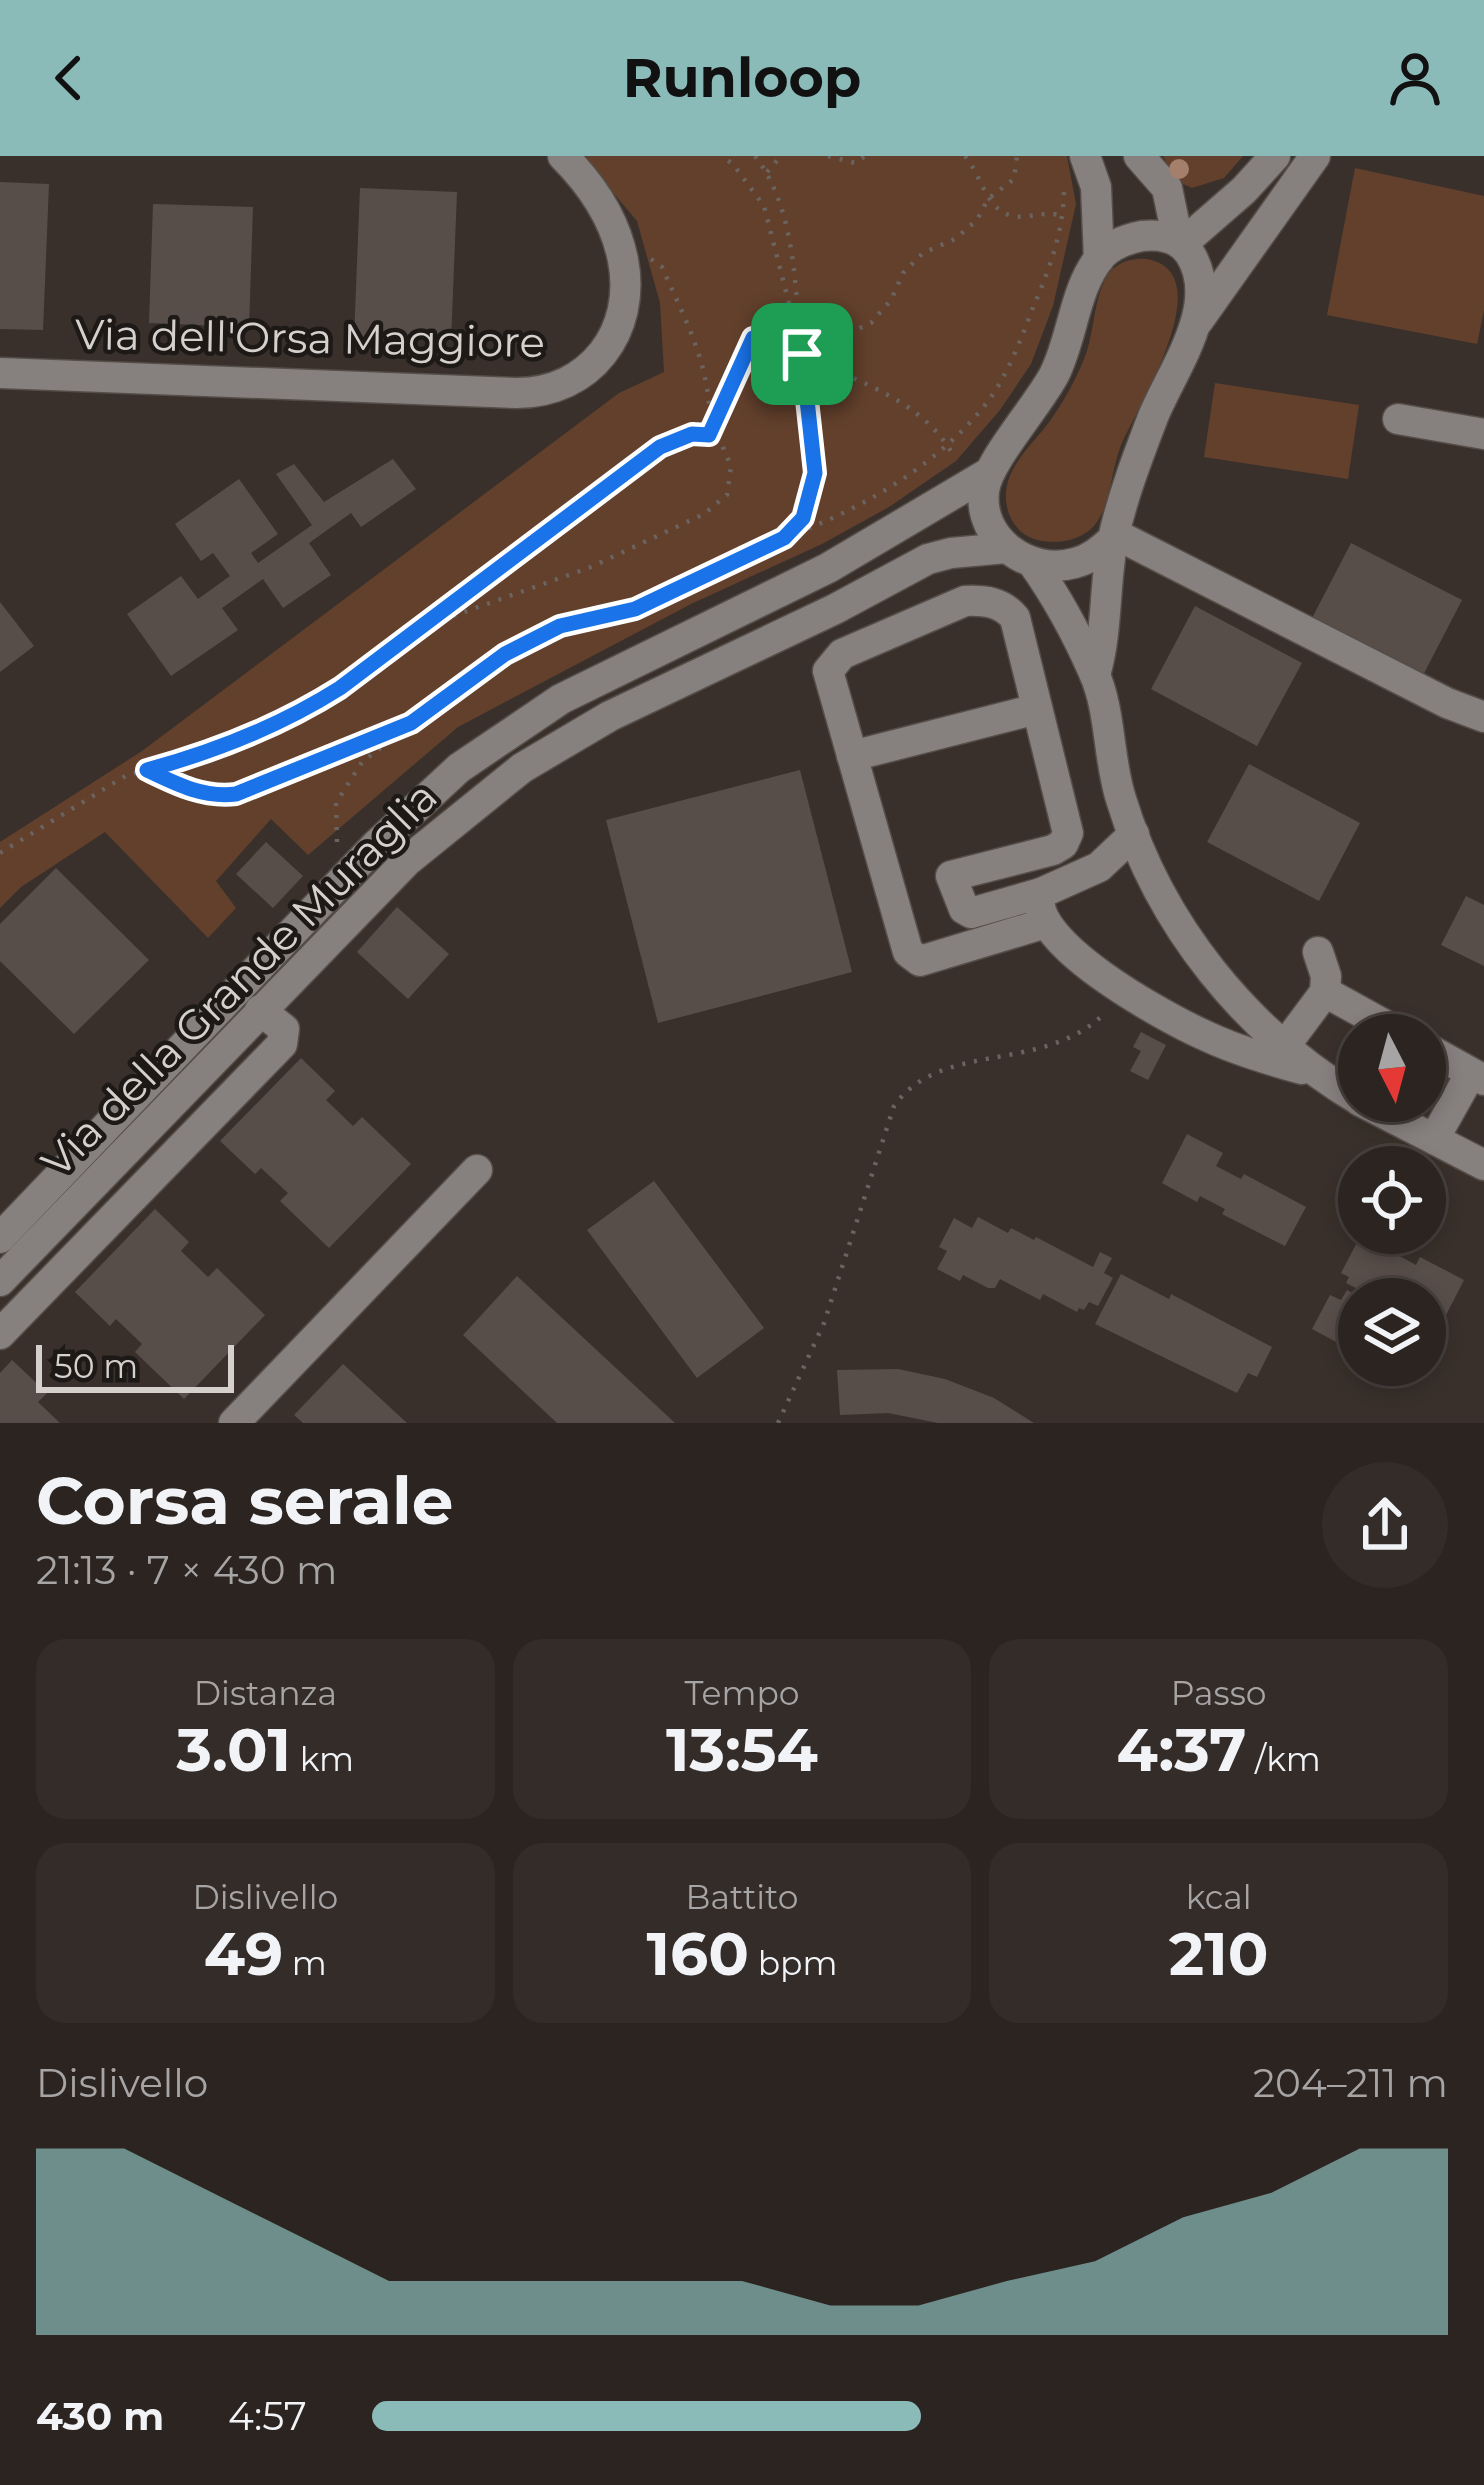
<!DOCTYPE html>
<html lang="it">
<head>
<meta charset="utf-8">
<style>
  body { margin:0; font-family:Montserrat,sans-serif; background:#332c29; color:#f1f3f6; height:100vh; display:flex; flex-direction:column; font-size:45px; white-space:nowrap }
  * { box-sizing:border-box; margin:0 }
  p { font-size:39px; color:#a6a4a5 }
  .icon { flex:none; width:66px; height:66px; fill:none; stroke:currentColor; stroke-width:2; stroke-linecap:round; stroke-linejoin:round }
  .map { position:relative; height:1267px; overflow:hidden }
  .details { display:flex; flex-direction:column; background:#2b2420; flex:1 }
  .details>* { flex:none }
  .needle { width:78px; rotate:174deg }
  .controls { position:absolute; left:1338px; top:858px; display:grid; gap:24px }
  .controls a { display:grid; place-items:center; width:108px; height:108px; border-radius:50%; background:#2b2420; box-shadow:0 6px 18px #0003,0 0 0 3px #47413e; font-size:60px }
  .scale { position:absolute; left:36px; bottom:30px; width:198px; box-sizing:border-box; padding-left:12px; border:6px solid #d6d0cd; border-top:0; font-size:33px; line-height:42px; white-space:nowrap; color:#d6d0cd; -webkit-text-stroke:9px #1d1917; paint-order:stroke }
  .pin { position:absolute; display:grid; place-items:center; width:102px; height:102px; color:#fff; margin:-51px; border-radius:24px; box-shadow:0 6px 18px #0006 }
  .round { display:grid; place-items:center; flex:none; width:126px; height:126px; border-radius:63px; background:#332c29 }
  .headline { display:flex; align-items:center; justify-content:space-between; height:204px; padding:0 36px }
  h1 { font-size:66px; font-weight:700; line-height:90px }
  .metrics { display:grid; grid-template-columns:repeat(3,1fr); gap:18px; height:204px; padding:12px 36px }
  .metrics div { display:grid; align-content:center; border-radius:30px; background:#332c29; text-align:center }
  .metrics b { font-size:60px; font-weight:700 }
  .metrics small { font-size:33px; font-weight:400 }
  .metrics p { font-size:33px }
  .chart { height:336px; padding:24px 36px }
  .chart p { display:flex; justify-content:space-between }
  .chart svg { width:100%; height:216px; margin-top:12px; fill:#8bbbb9; opacity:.7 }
  ul { padding:0 36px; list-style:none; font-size:39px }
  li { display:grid; grid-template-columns:192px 144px 1fr; align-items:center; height:90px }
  li i { height:30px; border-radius:15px; background:#8bbbb9 }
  header { display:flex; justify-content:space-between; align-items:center; height:156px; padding:0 36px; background:#8bbbb9; color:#111; font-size:54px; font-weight:700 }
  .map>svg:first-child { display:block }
  .green { fill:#62402c }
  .building { fill:#584e49 }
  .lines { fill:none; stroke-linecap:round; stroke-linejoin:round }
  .minor-casing { stroke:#554d48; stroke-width:33 }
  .path { stroke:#6b635f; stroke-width:4.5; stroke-dasharray:3 9; stroke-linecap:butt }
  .minor { stroke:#86817f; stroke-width:30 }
  .tree { fill:#a37f6c }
  .route-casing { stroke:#fff; stroke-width:24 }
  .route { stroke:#1a73e8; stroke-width:15 }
  .labels { text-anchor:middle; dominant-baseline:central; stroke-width:9; stroke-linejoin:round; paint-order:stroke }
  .street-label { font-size:42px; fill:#d6d0cd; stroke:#1d1917 }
</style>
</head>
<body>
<header><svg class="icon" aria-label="back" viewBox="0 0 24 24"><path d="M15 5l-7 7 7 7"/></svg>Runloop<svg class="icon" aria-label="person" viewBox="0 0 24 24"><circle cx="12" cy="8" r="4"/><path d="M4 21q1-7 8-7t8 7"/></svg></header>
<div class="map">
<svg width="1484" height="1267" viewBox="0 0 1484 1267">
  <rect width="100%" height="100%" fill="#39302b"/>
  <g class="green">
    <path d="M582,0H1067L1076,48L1053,150L1031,208L1000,254L956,305L889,351L822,388L691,448L458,571L308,699L271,663L216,725L236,752L208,782L105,676L21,731L0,752V686L142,595L619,237L664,216L660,147L637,65Z"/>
    <path d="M1163,0H1243L1224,22L1192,32L1178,26Z"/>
    <path d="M1355,12L1484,40V154L1477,188L1327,159Z"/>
    <path d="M1147,103C1223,117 1136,253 1120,292C1111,316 1110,351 1094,370C1080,386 1053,389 1034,383C1022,379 1014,370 1009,358C994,314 1036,289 1056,256C1066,241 1075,224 1082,208C1095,181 1092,146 1107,120C1116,106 1132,102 1147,103Z"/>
    <path d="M1215,227L1359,249L1348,323L1204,301Z"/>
  </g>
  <g class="building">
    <path d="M0,26L49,28L43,174L0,173Z"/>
    <path d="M360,32L457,36L451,185L354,182Z"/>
    <path d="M153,48L253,51L249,171L149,167Z"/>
    <path d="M393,303L416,333L361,371L351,357L309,387L331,419L283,452L263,423L222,452L238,474L171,520L127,458L181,420L198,443L230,420L213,397L201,405L175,368L239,323L278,378L251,397L258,407L312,369L276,318L294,308L324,346Z"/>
    <path d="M1351,387L1462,444L1420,525L1309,468Z"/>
    <path d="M0,446L34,490L0,516Z"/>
    <path d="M1195,450L1302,507L1257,590L1151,533Z"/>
    <path d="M1249,608L1360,667L1319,745L1207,686Z"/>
    <path d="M800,614L852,816L658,867L606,664Z"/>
    <path d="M266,686L303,720L273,752L236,718Z"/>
    <path d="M56,712L149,804L74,878L0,805V768Z"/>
    <path d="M1466,740L1484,749V810L1441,789Z"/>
    <path d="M397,751L449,798L408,843L357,796Z"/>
    <path d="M1141,876L1166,889L1148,924L1130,915L1141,895L1133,891Z"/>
    <path d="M301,902L335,935L326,944L353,970L362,961L411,1008L329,1092L280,1045L288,1037L261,1012L255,1018L220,985Z"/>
    <path d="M1187,978L1223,997L1216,1010L1241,1023L1244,1018L1306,1051L1285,1090L1222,1058L1225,1053L1200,1040L1197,1046L1162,1027Z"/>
    <path d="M654,1025L764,1172L697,1222L587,1074Z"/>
    <path d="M155,1053L189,1086L181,1095L208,1121L217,1112L265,1159L184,1243L135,1196L142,1188L116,1163L110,1170L75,1136Z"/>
    <path d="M978,1061L1008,1077L1011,1072L1034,1084L1036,1081L1093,1111L1100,1096L1112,1102L1104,1117L1113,1122L1098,1150L1089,1146L1084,1154L1079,1152L1077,1156L1043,1138L1040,1144L1000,1123L995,1132H988L963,1119L960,1125L937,1113L947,1095L939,1091L954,1062L972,1072Z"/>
    <path d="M1362,1077H1374L1402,1092L1398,1099L1416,1109L1420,1101L1464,1124L1445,1161L1431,1154L1425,1166V1143H1377L1346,1127L1349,1121L1341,1117Z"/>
    <path d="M1121,1118L1169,1143L1171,1138L1272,1191L1257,1221L1248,1217L1237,1237L1095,1168Z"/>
    <path d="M517,1120L675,1267H557L463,1179Z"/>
    <path d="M1347,1134L1359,1141V1188L1353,1195L1312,1173L1330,1139L1341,1144Z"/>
    <path d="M12,1204L47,1237L38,1246L60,1267H0V1217Z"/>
    <path d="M343,1208L407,1267H303L294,1259Z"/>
    <path d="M1384,1209H1421L1413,1224Z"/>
    <path d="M898,1213L945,1223L994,1242L1034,1267H938L888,1257L840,1259L837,1214Z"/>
  </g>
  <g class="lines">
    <defs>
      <g id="minor">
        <path d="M1085,0L1096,31L1099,103"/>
        <path d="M1139,0L1167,32L1178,85"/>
        <path d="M1182,88L1244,34L1275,0"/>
        <path d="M1198,165L1315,0"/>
        <path d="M0,217L517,237C590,237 637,175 623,104C615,63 592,29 563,0"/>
        <path d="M1398,263L1484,278"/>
        <path d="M1115,378L1447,547L1484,561"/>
        <path d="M1032,406C1057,441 1077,478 1094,517C1111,555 1108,603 1121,643C1159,769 1247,877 1359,944"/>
        <path d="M1095,519C1108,474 1104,428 1113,383C1122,342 1138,300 1153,261C1172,214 1222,149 1190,98C1179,81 1161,78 1142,80C1127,83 1111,89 1101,100C1074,132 1073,182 1054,219C1037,251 987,306 984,335C978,384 1030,420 1075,407C1091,403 1102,393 1113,383"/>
        <path d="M852,600L1037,553"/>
        <path d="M1134,678L1099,711L1041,737C1024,785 1166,862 1204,879C1235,894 1269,904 1302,913"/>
        <path d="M1041,737L971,757L964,753L951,720L1053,694L1063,688L1068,677L1015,462C1002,446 985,444 965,445L842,498L828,515L908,796L920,805L1046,767"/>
        <path d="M1325,836L1403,879"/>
        <path d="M1284,891L1325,836L1326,820L1318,796"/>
        <path d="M1425,891L1484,924"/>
        <path d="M1360,945L1484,1009"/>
        <path d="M1434,983L1471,917"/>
        <path d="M0,1082L376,689L459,612L561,543L828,412L987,318"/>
        <path d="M0,1125L407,705L522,612L610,560L835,453L928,403L951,397L1006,392"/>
        <path d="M0,1178L282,888L284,873L260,854"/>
        <path d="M234,1267L477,1014"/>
      </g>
    </defs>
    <use href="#minor" class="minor-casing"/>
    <g class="path">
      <path d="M755,0C793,50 794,117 800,177"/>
      <path d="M828,0L855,7L865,0"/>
      <path d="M965,0C982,20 986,55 1013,60C1030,63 1045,54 1062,60"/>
      <path d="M767,16L781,0"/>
      <path d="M651,103L662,111C686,166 713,213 709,274"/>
      <path d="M805,197L871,167L891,144L903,117L923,97L955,83L977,64L988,43L1014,23L1017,0"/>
      <path d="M709,279L753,182L786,197L802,198C859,228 922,242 955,302"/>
      <path d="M786,381C861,354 943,307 991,241C1010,214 1022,180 1034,149C1050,112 1064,73 1064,33"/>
      <path d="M148,614C177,628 203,642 236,638L406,569"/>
      <path d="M337,686L336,647L362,606L505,498L560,470L635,453L784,382L803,361L815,317L802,198L764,50L733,8L721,0"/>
      <path d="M0,697L127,619L200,600L290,563L340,532L660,291L692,277L709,279L721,287L731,310L727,339L704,358L591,411L422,471"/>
      <path d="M778,1267L824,1167L894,950C942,883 1042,919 1105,857"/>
    </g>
    <use href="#minor" class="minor"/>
  </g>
  <circle class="tree" cx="1179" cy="13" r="10"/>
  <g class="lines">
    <defs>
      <path id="route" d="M753,182L786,197L802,198L815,317L803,362L784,382L635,453L560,470L505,498L411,567L236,638C203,642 176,628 147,614C217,595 280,570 340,532L660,291L692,278L709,279Z"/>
    </defs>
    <use href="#route" class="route-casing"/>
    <use href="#route" class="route"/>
  </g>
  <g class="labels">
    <g class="street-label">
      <text transform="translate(310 182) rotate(1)">Via dell'Orsa Maggiore</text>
      <text transform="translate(239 823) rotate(-45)">Via della Grande Muraglia</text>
    </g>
  </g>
</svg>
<div class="controls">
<a><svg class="needle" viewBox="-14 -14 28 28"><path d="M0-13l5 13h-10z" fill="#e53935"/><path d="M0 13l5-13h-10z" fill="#a6a4a5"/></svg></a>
<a><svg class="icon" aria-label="locate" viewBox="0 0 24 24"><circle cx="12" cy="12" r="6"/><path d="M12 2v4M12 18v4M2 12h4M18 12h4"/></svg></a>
<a><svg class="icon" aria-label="layers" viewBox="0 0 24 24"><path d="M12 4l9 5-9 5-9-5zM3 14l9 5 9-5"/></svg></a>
</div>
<div class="scale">50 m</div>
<div class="pin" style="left:802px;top:198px;background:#1e9e55"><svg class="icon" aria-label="arrive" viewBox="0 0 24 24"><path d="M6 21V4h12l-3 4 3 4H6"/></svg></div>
</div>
<section class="details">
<div class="headline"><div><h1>Corsa serale</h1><p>21:13 · 7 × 430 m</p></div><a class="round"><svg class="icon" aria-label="share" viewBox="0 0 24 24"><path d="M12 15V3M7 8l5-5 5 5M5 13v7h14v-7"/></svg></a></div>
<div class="metrics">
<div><p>Distanza</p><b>3.01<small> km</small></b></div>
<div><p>Tempo</p><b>13:54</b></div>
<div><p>Passo</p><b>4:37<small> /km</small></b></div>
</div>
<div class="metrics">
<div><p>Dislivello</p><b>49<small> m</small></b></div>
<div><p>Battito</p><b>160<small> bpm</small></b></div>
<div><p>kcal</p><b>210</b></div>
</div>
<div class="chart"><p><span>Dislivello</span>204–211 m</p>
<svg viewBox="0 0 160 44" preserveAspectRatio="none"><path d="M0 44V6L10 6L20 15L30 24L40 33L50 33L60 33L70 33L80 33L90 38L100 38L110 33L120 29L130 20L140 15L150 6L160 6V44z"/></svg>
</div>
<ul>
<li><b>430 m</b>4:57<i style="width:51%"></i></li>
</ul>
</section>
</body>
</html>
